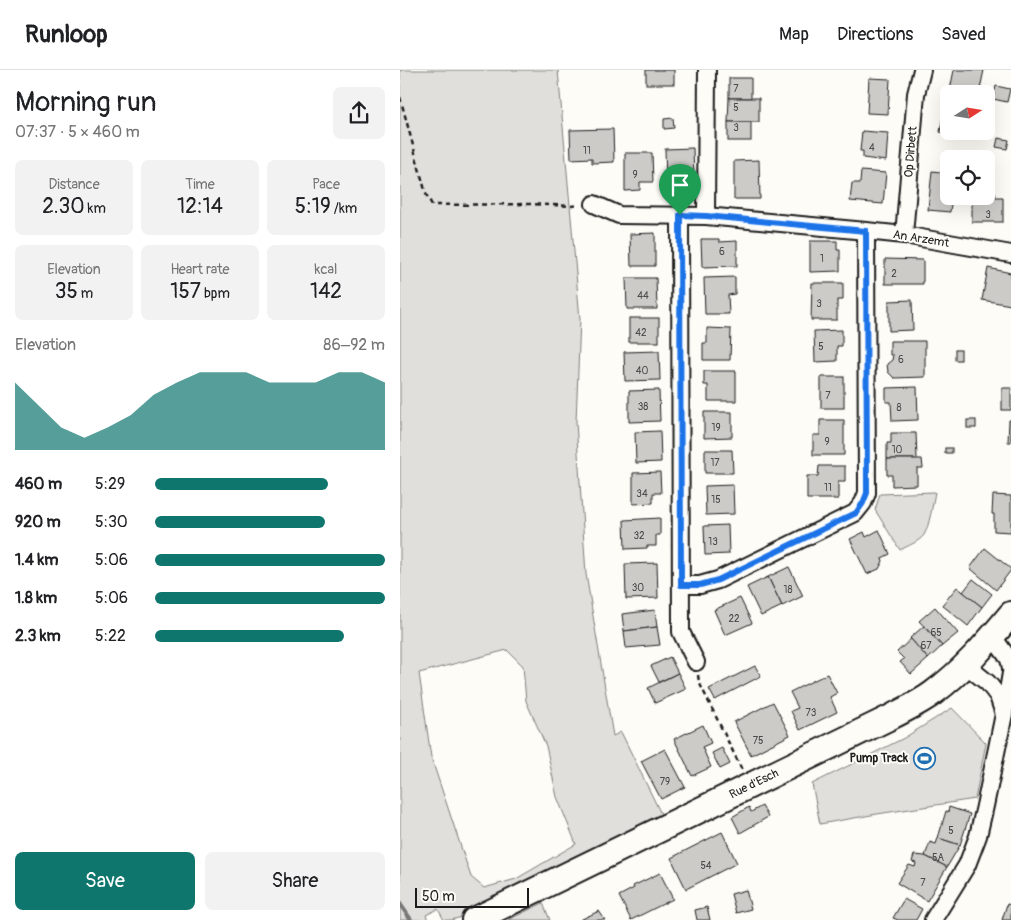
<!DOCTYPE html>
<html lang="en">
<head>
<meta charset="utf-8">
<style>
  body { margin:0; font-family:Pangolin,sans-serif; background:#f2f2f2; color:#202124; height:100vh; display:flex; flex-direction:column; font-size:19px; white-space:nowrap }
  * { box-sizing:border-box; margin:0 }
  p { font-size:16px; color:#757577 }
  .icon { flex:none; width:28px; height:28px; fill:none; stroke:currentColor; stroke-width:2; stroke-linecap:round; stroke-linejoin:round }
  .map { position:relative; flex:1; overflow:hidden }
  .sheet { display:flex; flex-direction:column; background:#fff; width:400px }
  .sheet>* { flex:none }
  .needle { width:32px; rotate:78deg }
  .buttons { position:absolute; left:540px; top:15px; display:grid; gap:10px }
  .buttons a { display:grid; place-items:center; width:55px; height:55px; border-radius:8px; background:#fff; box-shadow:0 5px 20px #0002; font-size:25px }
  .scale { position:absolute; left:15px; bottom:12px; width:114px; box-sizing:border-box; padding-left:5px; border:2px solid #1c1c1c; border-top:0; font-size:14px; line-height:18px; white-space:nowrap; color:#1c1c1c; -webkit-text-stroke:4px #fdfcf7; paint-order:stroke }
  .pin { position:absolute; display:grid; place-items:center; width:42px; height:42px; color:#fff; margin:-51px -21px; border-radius:50% 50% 50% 0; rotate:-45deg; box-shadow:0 0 5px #0007 }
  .pin .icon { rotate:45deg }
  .round { display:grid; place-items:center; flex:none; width:52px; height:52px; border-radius:8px; background:#f2f2f2 }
  .overview { display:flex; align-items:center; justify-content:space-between; height:85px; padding:0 15px }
  h1 { font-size:28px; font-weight:600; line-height:38px }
  .figures { display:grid; grid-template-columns:repeat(3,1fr); gap:8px; height:85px; padding:5px 15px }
  .figures div { display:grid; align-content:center; border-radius:8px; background:#f2f2f2; text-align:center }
  .figures b { font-size:21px; font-weight:600 }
  .figures small { font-size:14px; font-weight:400 }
  .figures p { font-size:14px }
  .chart { height:140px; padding:10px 15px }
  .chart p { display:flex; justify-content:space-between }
  .chart svg { width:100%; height:90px; margin-top:5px; fill:#0f766e; opacity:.7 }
  .button { display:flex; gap:10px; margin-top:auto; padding:10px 15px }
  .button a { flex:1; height:58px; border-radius:8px; background:#0f766e; color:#fff; font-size:20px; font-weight:600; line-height:58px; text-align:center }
  .button a+a { background:#f2f2f2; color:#202124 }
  ul { padding:0 15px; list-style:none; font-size:16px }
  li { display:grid; grid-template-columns:80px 60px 1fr; align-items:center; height:38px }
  li i { height:12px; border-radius:6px; background:#0f766e }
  header { display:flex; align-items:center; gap:30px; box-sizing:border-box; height:70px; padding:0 25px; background:#fff; border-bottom:1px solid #e0e0e0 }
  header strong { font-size:24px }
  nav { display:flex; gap:28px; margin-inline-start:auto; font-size:18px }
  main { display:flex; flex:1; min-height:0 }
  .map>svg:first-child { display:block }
  .green { fill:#e0dfdb; stroke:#7e7e7c; fill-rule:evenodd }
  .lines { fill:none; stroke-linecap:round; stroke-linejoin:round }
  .stream { stroke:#797876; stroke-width:4.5 }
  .building { fill:#cccbc8; stroke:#1c1c1c }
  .minor-casing { stroke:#1c1c1c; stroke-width:20 }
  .secondary-casing { stroke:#1c1c1c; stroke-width:28 }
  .path { stroke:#1c1c1c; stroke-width:2.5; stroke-dasharray:5 4; stroke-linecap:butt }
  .minor { stroke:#fdfcf7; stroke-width:16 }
  .secondary { stroke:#fdfcf7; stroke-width:24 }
  .route-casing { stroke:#fff; stroke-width:10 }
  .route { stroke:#1a73e8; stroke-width:6 }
  .labels { text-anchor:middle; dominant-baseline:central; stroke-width:4; stroke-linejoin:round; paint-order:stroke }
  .number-label { font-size:10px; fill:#484847 }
  .street-label { font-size:12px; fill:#1c1c1c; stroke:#fdfcf7 }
  .poi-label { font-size:12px; font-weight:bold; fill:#1c1c1c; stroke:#fdfcf7; text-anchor:end }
</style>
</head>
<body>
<header>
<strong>Runloop</strong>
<nav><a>Map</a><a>Directions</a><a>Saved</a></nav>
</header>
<main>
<section class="sheet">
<div class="overview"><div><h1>Morning run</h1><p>07:37 · 5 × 460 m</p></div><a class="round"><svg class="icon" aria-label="share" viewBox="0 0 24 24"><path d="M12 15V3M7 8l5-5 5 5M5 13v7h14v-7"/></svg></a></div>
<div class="figures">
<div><p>Distance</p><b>2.30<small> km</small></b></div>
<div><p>Time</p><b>12:14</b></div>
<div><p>Pace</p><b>5:19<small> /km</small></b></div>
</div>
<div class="figures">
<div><p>Elevation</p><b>35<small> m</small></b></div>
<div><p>Heart rate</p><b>157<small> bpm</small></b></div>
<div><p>kcal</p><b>142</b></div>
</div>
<div class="chart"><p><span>Elevation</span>86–92 m</p>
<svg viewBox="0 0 160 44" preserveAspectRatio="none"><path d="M0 44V11L10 22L20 33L30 38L40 33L50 27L60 17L70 11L80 6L90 6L100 6L110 11L120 11L130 11L140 6L150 6L160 11V44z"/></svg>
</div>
<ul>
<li><b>460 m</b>5:29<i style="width:75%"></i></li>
<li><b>920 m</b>5:30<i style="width:74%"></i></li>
<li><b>1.4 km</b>5:06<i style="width:100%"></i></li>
<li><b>1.8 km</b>5:06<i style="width:100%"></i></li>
<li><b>2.3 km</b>5:22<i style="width:82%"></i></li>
</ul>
<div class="button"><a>Save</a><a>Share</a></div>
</section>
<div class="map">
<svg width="611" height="850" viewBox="0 0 611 850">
  <rect width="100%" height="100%" fill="#fdfcf7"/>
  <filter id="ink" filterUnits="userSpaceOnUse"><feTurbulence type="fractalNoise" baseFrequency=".02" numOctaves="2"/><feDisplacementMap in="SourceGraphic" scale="10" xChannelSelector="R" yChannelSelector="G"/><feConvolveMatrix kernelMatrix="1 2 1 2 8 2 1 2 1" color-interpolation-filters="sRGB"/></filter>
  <g filter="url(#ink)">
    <g class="green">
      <path d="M0,0H158L180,249L176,352L186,504L213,666L221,662L262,746L66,846L51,850H44L38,839L26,845L28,850H0ZM107,580L123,596L126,631L146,676L157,727L176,774L116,809L84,818L71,807L31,687L19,603Z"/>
      <path d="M535,422C533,433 529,457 524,465C519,472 507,476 500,480L475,440L480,424Z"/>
      <path d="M552,638L586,673L575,729L477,744L420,754L412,714L504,668Z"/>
      <path d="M143,833L150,850H108Z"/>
    </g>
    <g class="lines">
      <path class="stream" d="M0,834L11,850"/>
    </g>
    <g class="building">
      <rect x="246" y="0" width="28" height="14"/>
      <path d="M554,0H584L579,24H567L550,20Z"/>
      <rect x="329" y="8" width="22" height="20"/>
      <path d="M469,8L490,9L488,44L467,43Z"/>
      <path d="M596,16L610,19L607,32L593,29Z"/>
      <path d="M329,28H359V52H328Z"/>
      <path d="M546,29L549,30V61H570L569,68L540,62Z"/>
      <path d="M273,48L274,58L264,59V49Z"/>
      <rect x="328" y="52" width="23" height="19"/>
      <path d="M213,59L214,92L192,93V88L171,89L170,60Z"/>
      <path d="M462,61L488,63L486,91L463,88V81H460Z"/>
      <path d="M598,68L609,70L607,79L596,77Z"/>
      <path d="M293,78L294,110H266L265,79Z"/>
      <path d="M225,83H252L253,112H240V120L225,121Z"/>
      <path d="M359,90L360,129H334V91Z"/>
      <path d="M461,101L486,103L483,134L450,131L452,113H460Z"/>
      <path d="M532,101L549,103V126H552L550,142L528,140Z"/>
      <path d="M586,124H596L595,127H603V152H572V127L586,126Z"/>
      <path d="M255,163V196H231L230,164Z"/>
      <path d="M301,169H319V172L337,171V196L302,197Z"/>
      <path d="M410,171H437V180H440V201L410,202Z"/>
      <path d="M485,189L523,190V214H485Z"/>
      <path d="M588,198L611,203V235L582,230Z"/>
      <path d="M335,207V224L328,225L329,244H305L304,208Z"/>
      <path d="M226,208H256L257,239H227Z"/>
      <path d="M412,213H443V230H437V250H411Z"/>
      <path d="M512,230L513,260L489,261V231Z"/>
      <rect x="229" y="248" width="30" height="24"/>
      <path d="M307,258L331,259L330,290H303V273H307Z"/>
      <path d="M442,260V276H437V291L415,292L414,261Z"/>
      <path d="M490,271H525V307L494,308L488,302L487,294L492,290L493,285H490Z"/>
      <rect x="555" y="280" width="6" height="10"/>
      <path d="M259,281L260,310L225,311L224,282Z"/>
      <path d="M304,301H336V331H308V315H304Z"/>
      <rect x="421" y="307" width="23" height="31"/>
      <path d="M517,317L518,350L492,351L491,332H486V318Z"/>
      <rect x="602" y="318" width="9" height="22"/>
      <path d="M259,320L260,351L229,352V321Z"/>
      <path d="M304,342H332V367L304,368Z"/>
      <path d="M420,350H444V385H413V365H420Z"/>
      <rect x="567" y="350" width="9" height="8"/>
      <path d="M609,350H611V372H608Z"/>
      <path d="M260,361L261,392L236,393L235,362Z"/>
      <path d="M491,363H516L517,389H487V373H491Z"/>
      <rect x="545" y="378" width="7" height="5"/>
      <path d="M305,380H332L333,403H305Z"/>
      <path d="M487,389H522L523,398H517V415L492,416V405H487Z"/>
      <path d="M419,396H445V412H438V429H407V406H418Z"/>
      <path d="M260,402L261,423H253V433L233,434V403Z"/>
      <path d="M333,415L334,444L306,445L305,416Z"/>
      <path d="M593,425L611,426V462L594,461V444H592Z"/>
      <path d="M260,448V465H256V476H247V478L225,479L224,450Z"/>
      <path d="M328,455L329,484L305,485L304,456Z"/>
      <path d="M479,460L490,484L482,488L483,491L479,499L467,504L450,469L464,462L466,467Z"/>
      <path d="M585,478L611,499V500L596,520L570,498Z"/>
      <path d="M257,493L258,528L226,529L225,494Z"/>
      <path d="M389,497L403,526L382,536L368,507Z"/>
      <path d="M368,507L382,536L361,546L347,517Z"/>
      <path d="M573,509L592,524L582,537L563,522Z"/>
      <path d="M557,517L582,537L568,556L542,535Z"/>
      <path d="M340,528L352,553L325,565L314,540Z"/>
      <path d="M535,537L558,563L542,576L519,551Z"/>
      <path d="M255,540L257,557L224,561L222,544Z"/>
      <path d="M524,556L542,576L528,589L510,568Z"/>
      <path d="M257,557L260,575L226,578L224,561Z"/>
      <path d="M511,569L528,589L511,604L500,592L504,589L497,582Z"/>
      <path d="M270,587L278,603L259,612L251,596Z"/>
      <path d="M355,596L361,606L315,630L309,619Z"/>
      <path d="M278,603L286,619L255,633L248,618Z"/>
      <path d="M427,604L437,623L430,627L437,642L400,660L391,641L398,638L390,622Z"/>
      <path d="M373,632L390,665L351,685L334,652Z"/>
      <path d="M303,655L311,673L302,677L311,697L292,706L274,669Z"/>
      <path d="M322,678L330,694L320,699L312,683Z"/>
      <path d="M265,679L285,717L261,729L241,691Z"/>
      <path d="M362,736L368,747L340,763L332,747L349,737L351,742Z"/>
      <path d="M549,737L570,744L560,775L538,768L546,741L548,742Z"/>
      <path d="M322,762L337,793L286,819L271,788Z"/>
      <path d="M538,768L560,775L547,797L525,786L530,772L536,774Z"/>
      <path d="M514,785L525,786L547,797L527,831L497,813L509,795L515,797L516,793L512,792Z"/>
      <path d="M260,803L273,829L231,850L219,826L234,818L233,816Z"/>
      <path d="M346,820L351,839L336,843L331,824Z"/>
      <path d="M504,829L522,839L516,850H498L493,848Z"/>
      <path d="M607,834L611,835V850H602Z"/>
      <path d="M307,837L310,850H297L295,840Z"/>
      <path d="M199,841L205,850H180Z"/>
    </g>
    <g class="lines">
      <defs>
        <g id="minor">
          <path d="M194,134L219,145L306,146L466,161L504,165L611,184"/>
          <path d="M280,145L281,562L296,592"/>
          <path d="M306,146L307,0"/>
          <path d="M504,165L516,24L522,0"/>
          <path d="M281,515H300L318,510L455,443L463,433L467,423L466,161"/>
          <path d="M593,567L609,589L611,598"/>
          <path d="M567,596L588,613L598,626L604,644"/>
          <path d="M533,850L567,795L578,766L585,736L604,644L611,603"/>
        </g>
        <path id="secondary" d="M74,850L493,646C506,639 521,632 533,623C563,601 587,573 611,544"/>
      </defs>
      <use href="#minor" class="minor-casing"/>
      <use href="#secondary" class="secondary-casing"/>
      <g class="path">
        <path d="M0,27L26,124L32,135L132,134L170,136L180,135"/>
        <path d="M298,605L299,612L342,700"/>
      </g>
      <use href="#minor" class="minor"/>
      <use href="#secondary" class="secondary"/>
    </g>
  </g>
  <g class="lines" filter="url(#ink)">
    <defs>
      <path id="route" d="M280,145L306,146L466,161L467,423L463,433L456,443L318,510L300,515H281Z"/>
    </defs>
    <use href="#route" class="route-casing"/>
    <use href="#route" class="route"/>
  </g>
  <defs>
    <symbol id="stadium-ring" viewBox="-11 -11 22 22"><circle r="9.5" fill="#fdfcf7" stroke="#1f6fb2" stroke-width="1.5"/><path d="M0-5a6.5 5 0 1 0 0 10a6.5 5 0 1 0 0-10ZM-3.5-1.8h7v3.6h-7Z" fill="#1f6fb2"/></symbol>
  </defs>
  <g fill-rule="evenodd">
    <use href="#stadium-ring" x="512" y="676" width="25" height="25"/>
  </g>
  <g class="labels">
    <g class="number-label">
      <text x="336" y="19">7</text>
      <text x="336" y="38">5</text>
      <text x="336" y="58">3</text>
      <text x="472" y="78">4</text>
      <text x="187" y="81">11</text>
      <text x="235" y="105">9</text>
      <text x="588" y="145">3</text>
      <text x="322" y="182">6</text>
      <text x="422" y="189">1</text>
      <text x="494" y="204">2</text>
      <text x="243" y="226">44</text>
      <text x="419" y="234">3</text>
      <text x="241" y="263">42</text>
      <text x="421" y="277">5</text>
      <text x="501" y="290">6</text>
      <text x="242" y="301">40</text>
      <text x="428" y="326">7</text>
      <text x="243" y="337">38</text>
      <text x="499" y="338">8</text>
      <text x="316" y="358">19</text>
      <text x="427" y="372">9</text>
      <text x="497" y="380">10</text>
      <text x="315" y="393">17</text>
      <text x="428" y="418">11</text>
      <text x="242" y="424">34</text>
      <text x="316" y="430">15</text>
      <text x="239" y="466">32</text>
      <text x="313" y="472">13</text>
      <text x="238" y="518">30</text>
      <text x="388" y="520">18</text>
      <text x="334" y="549">22</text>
      <text x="536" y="563">65</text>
      <text x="526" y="576">67</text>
      <text x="411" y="643">73</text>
      <text x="358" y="671">75</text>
      <text x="265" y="712">79</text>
      <text x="551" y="761">5</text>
      <text x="538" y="788">5A</text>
      <text x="306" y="796">54</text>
      <text x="523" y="813">7</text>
    </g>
    <g class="street-label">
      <text transform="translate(511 82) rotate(-85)">Op Dirbett</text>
      <text transform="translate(521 169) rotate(9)">An Arzemt</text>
      <text transform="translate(354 714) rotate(-26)">Rue d'Esch</text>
    </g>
    <g class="poi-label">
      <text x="508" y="688">Pump Track</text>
    </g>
  </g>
</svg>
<div class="buttons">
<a><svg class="needle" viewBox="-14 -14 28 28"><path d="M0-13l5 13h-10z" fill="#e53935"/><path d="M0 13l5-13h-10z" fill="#757577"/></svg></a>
<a><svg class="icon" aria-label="locate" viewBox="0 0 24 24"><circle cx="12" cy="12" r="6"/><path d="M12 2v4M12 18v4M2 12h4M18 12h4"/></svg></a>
</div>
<div class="scale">50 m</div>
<div class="pin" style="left:280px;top:145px;background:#1e9e55"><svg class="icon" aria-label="arrive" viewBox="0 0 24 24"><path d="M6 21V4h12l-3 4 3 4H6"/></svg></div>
</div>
</main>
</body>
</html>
